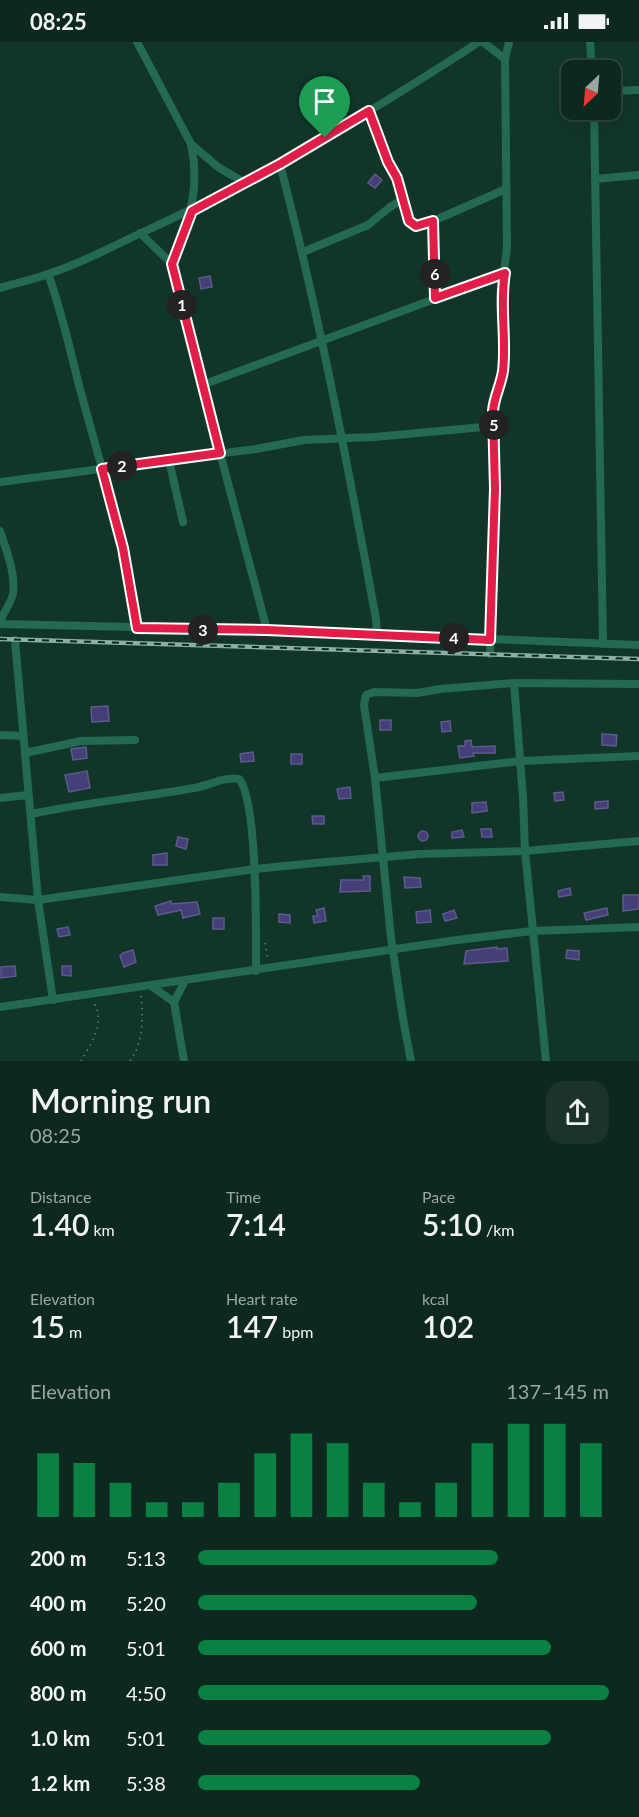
<!DOCTYPE html>
<html lang="en">
<head>
<meta charset="utf-8">
<style>
  body { margin:0; font-family:Lato,sans-serif; background:#1b342b; color:#f1f3f6; height:100vh; display:flex; flex-direction:column; font-size:22px; white-space:nowrap }
  * { box-sizing:border-box; margin:0 }
  p { font-size:20px; color:#9aa6a4 }
  .icon { flex:none; width:33px; height:33px; fill:none; stroke:currentColor; stroke-width:2; stroke-linecap:round; stroke-linejoin:round }
  .map { position:relative; height:1019px; overflow:hidden }
  .panel { display:flex; flex-direction:column; background:#0d281e; flex:1 }
  .panel>* { flex:none }
  .needle { width:39px; rotate:206deg }
  .tools { position:absolute; left:561px; top:18px; display:grid; gap:12px }
  .tools a { display:grid; place-items:center; width:60px; height:60px; border-radius:12px; background:#0d281e; box-shadow:0 6px 24px #0002,0 0 0 2px #2d443c; font-size:30px }
  .pin { position:absolute; display:grid; place-items:center; width:51px; height:51px; color:#fff; margin:-62px -26px; border-radius:50% 50% 50% 0; rotate:-45deg; box-shadow:0 0 6px #0007 }
  .pin .icon { rotate:45deg }
  .km { position:absolute; width:30px; height:30px; margin:-15px; border-radius:50%; background:#222; color:#fff; font-size:16px; line-height:30px; text-align:center }
  .round { display:grid; place-items:center; flex:none; width:63px; height:63px; border-radius:18px; background:#1b342b }
  .head { display:flex; align-items:center; justify-content:space-between; height:102px; padding:0 30px }
  h1 { font-size:33px; font-weight:600; line-height:45px }
  .metrics { display:grid; grid-template-columns:repeat(3,1fr); gap:9px; height:102px; padding:6px 30px }
  .metrics div { display:grid; align-content:center }
  .metrics b { font-size:30px; font-weight:600 }
  .metrics small { font-size:16px; font-weight:400 }
  .metrics p { font-size:16px }
  .chart { height:168px; padding:12px 30px }
  .chart p { display:flex; justify-content:space-between }
  .chart svg { width:100%; height:108px; margin-top:6px; stroke:#0b8043; stroke-width:6 }
  ul { padding:0 30px; list-style:none; font-size:20px }
  li { display:grid; grid-template-columns:96px 72px 1fr; align-items:center; height:45px }
  li i { height:15px; border-radius:8px; background:#0b8043 }
  .status { display:flex; justify-content:space-between; align-items:center; height:42px; padding:0 30px; background:#0d281e; direction:ltr }
  .status svg { height:16px; fill:currentColor }
  .map>svg:first-child { display:block }
  .building { fill:#443e79; stroke:#5d5a8e; stroke-width:1.5 }
  .lines { fill:none; stroke-linecap:round; stroke-linejoin:round }
  .path { stroke:#608475; stroke-width:1.5; stroke-dasharray:1.5 4.5; stroke-linecap:butt }
  .street { stroke:#236a50; stroke-width:8 }
  .rail-casing { stroke:#8dafa1; stroke-width:4.5 }
  .rail { stroke:#062c1f; stroke-width:2; stroke-dasharray:7; stroke-linecap:butt }
  .route-casing { stroke:#fff; stroke-width:12 }
  .route { stroke:#e11d48; stroke-width:8 }
</style>
</head>
<body>
<div class="status"><b>08:25</b><svg viewBox="0 0 49 12"><path d="M0 12V9h3v3zM5 12V6h3v6zM10 12V3h3v9zM15 12V0h3v12zM26 1h20v11H26zM47 4h2v5h-2z"/></svg></div>
<div class="map">
<svg width="639" height="1019" viewBox="0 0 639 1019">
  <rect width="100%" height="100%" fill="#113628"/>
  <g class="building">
    <path d="M375,132L382,138L375,146L368,141Z"/>
    <path d="M210,234L212,245L201,247L199,236Z"/>
    <path d="M108,664L109,679L92,680L91,665Z"/>
    <rect x="380" y="678" width="11" height="10"/>
    <path d="M450,679L451,689L442,690L441,680Z"/>
    <path d="M602,692L617,693L616,704L602,703Z"/>
    <path d="M471,698L472,705L495,704V711H473L474,714L460,716L458,704H465V699Z"/>
    <path d="M86,705L87,716L73,718L71,707Z"/>
    <path d="M253,710L254,719L241,720L240,712Z"/>
    <rect x="291" y="712" width="11" height="10"/>
    <path d="M87,729L90,746L69,750L65,733Z"/>
    <path d="M350,745L351,756L339,757L337,747Z"/>
    <path d="M563,750L564,758L555,759L554,751Z"/>
    <path d="M608,759V766L595,767V760Z"/>
    <path d="M486,760L487,769L472,771V761Z"/>
    <path d="M312,774H324V782H313Z"/>
    <path d="M481,787H491L492,795H482Z"/>
    <path d="M462,788L464,795L452,796V790Z"/>
    <circle cx="423" cy="794" r="5"/>
    <path d="M178,795L188,797L186,807L176,804Z"/>
    <path d="M167,811V823H153V813Z"/>
    <path d="M363,834H370V849L340,850L341,838H364Z"/>
    <path d="M404,835L420,836L421,845L405,846Z"/>
    <path d="M570,846L571,853L559,855L558,849Z"/>
    <path d="M623,853H639V867L623,869Z"/>
    <path d="M171,859V862L197,860L200,872L183,876L181,868L158,873L155,864Z"/>
    <path d="M324,866L326,879L314,881L313,874H318L316,868Z"/>
    <path d="M607,866L608,873L586,878L584,871Z"/>
    <path d="M430,868L431,880L417,881L416,870Z"/>
    <path d="M454,868L457,876L445,879L443,872Z"/>
    <path d="M279,872L290,873V881L279,880Z"/>
    <rect x="213" y="876" width="11" height="11"/>
    <path d="M68,885L70,893L59,895L57,887Z"/>
    <path d="M497,905V907L507,906L508,919L464,922L466,909Z"/>
    <path d="M133,908L136,920L124,925L120,914L123,911Z"/>
    <path d="M567,908L579,909V918L566,916Z"/>
    <path d="M15,924L16,934L1,936V925Z"/>
    <path d="M62,924H71V934L62,933Z"/>
  </g>
  <g class="lines">
    <g class="path">
      <path d="M265,901L268,917"/>
      <path d="M81,1019C91,1002 107,978 93,960"/>
      <path d="M130,1019C144,1000 143,975 141,952"/>
    </g>
    <g class="street">
      <path d="M137,0L191,102C201,150 188,178 172,222"/>
      <path d="M483,0L505,17"/>
      <path d="M590,0L592,28"/>
      <path d="M610,49L639,48"/>
      <path d="M594,68L603,602"/>
      <path d="M369,69L388,120L397,136L409,179L416,184L433,179"/>
      <path d="M191,102L218,125L245,141"/>
      <path d="M280,122C319,272 348,424 376,577L377,592"/>
      <path d="M595,137L639,133"/>
      <path d="M140,191L172,222L188,290L267,588"/>
      <path d="M303,210L368,183L390,165L402,158"/>
      <path d="M48,232C62,270 70,308 80,347C101,426 127,504 137,586"/>
      <path d="M0,246C16,241 32,238 48,232C80,222 109,206 139,192C258,138 370,71 479,0"/>
      <path d="M435,256L433,179L506,147"/>
      <path d="M202,343L505,231"/>
      <path d="M169,418L183,480"/>
      <path d="M0,440L256,407L304,398L374,395L494,384"/>
      <path d="M0,489C6,508 16,531 13,552C11,561 4,570 0,579"/>
      <path d="M0,582L267,588L639,603"/>
      <path d="M15,598L38,858L53,958"/>
      <path d="M490,612L495,447L493,369L494,360L503,331L501,252L507,206L505,17L509,0"/>
      <path d="M514,641L523,755L525,809L546,1019"/>
      <path d="M0,693L23,694"/>
      <path d="M25,711L81,699L135,698"/>
      <path d="M375,736L520,719L639,714"/>
      <path d="M0,756L28,753"/>
      <path d="M32,772C85,760 140,756 194,746C208,744 225,734 239,737C258,758 256,897 256,929"/>
      <path d="M0,855L38,858L255,827L315,821L420,812L525,809L639,799"/>
      <path d="M151,944L174,960"/>
      <path d="M0,965L457,898L532,889L639,885"/>
      <path d="M184,1019L174,960L185,939"/>
      <path d="M411,1019L403,977L391,896L375,736L364,663L366,653L374,650L417,651L440,647L514,641L639,642"/>
    </g>
    <defs>
      <path id="rail" d="M0,597L639,617"/>
    </defs>
    <use href="#rail" class="rail-casing"/>
    <use href="#rail" class="rail"/>
  </g>
  <g class="lines">
    <defs>
      <path id="route" d="M369,69L388,120L397,136L409,179L416,184L433,179L435,256L505,231C499,264 507,296 503,329C501,343 494,355 493,369L495,447L490,598L267,588L137,586L123,506L102,427L220,411L172,222L192,169L280,122Z"/>
    </defs>
    <use href="#route" class="route-casing"/>
    <use href="#route" class="route"/>
  </g>
</svg>
<div class="tools">
<a><svg class="needle" viewBox="-14 -14 28 28"><path d="M0-13l5 13h-10z" fill="#e53935"/><path d="M0 13l5-13h-10z" fill="#9aa6a4"/></svg></a>
</div>
<div class="pin" style="left:325px;top:96px;background:#1e9e55"><svg class="icon" aria-label="arrive" viewBox="0 0 24 24"><path d="M6 21V4h12l-3 4 3 4H6"/></svg></div>
<b class="km" style="left:182px;top:263px">1</b>
<b class="km" style="left:122px;top:424px">2</b>
<b class="km" style="left:203px;top:588px">3</b>
<b class="km" style="left:454px;top:596px">4</b>
<b class="km" style="left:494px;top:383px">5</b>
<b class="km" style="left:435px;top:232px">6</b>
</div>
<section class="panel">
<div class="head"><div><h1>Morning run</h1><p>08:25</p></div><a class="round"><svg class="icon" aria-label="share" viewBox="0 0 24 24"><path d="M12 15V3M7 8l5-5 5 5M5 13v7h14v-7"/></svg></a></div>
<div class="metrics">
<div><p>Distance</p><b>1.40<small> km</small></b></div>
<div><p>Time</p><b>7:14</b></div>
<div><p>Pace</p><b>5:10<small> /km</small></b></div>
</div>
<div class="metrics">
<div><p>Elevation</p><b>15<small> m</small></b></div>
<div><p>Heart rate</p><b>147<small> bpm</small></b></div>
<div><p>kcal</p><b>102</b></div>
</div>
<div class="chart"><p><span>Elevation</span>137–145 m</p>
<svg viewBox="0 0 160 44" preserveAspectRatio="none"><path d="M5 44V18M15 44V22M25 44V30M35 44V38M45 44V38M55 44V30M65 44V18M75 44V10M85 44V14M95 44V30M105 44V38M115 44V30M125 44V14M135 44V6M145 44V6M155 44V14"/></svg>
</div>
<ul>
<li><b>200 m</b>5:13<i style="width:73%"></i></li>
<li><b>400 m</b>5:20<i style="width:68%"></i></li>
<li><b>600 m</b>5:01<i style="width:86%"></i></li>
<li><b>800 m</b>4:50<i style="width:100%"></i></li>
<li><b>1.0 km</b>5:01<i style="width:86%"></i></li>
<li><b>1.2 km</b>5:38<i style="width:54%"></i></li>
</ul>
</section>
</body>
</html>
